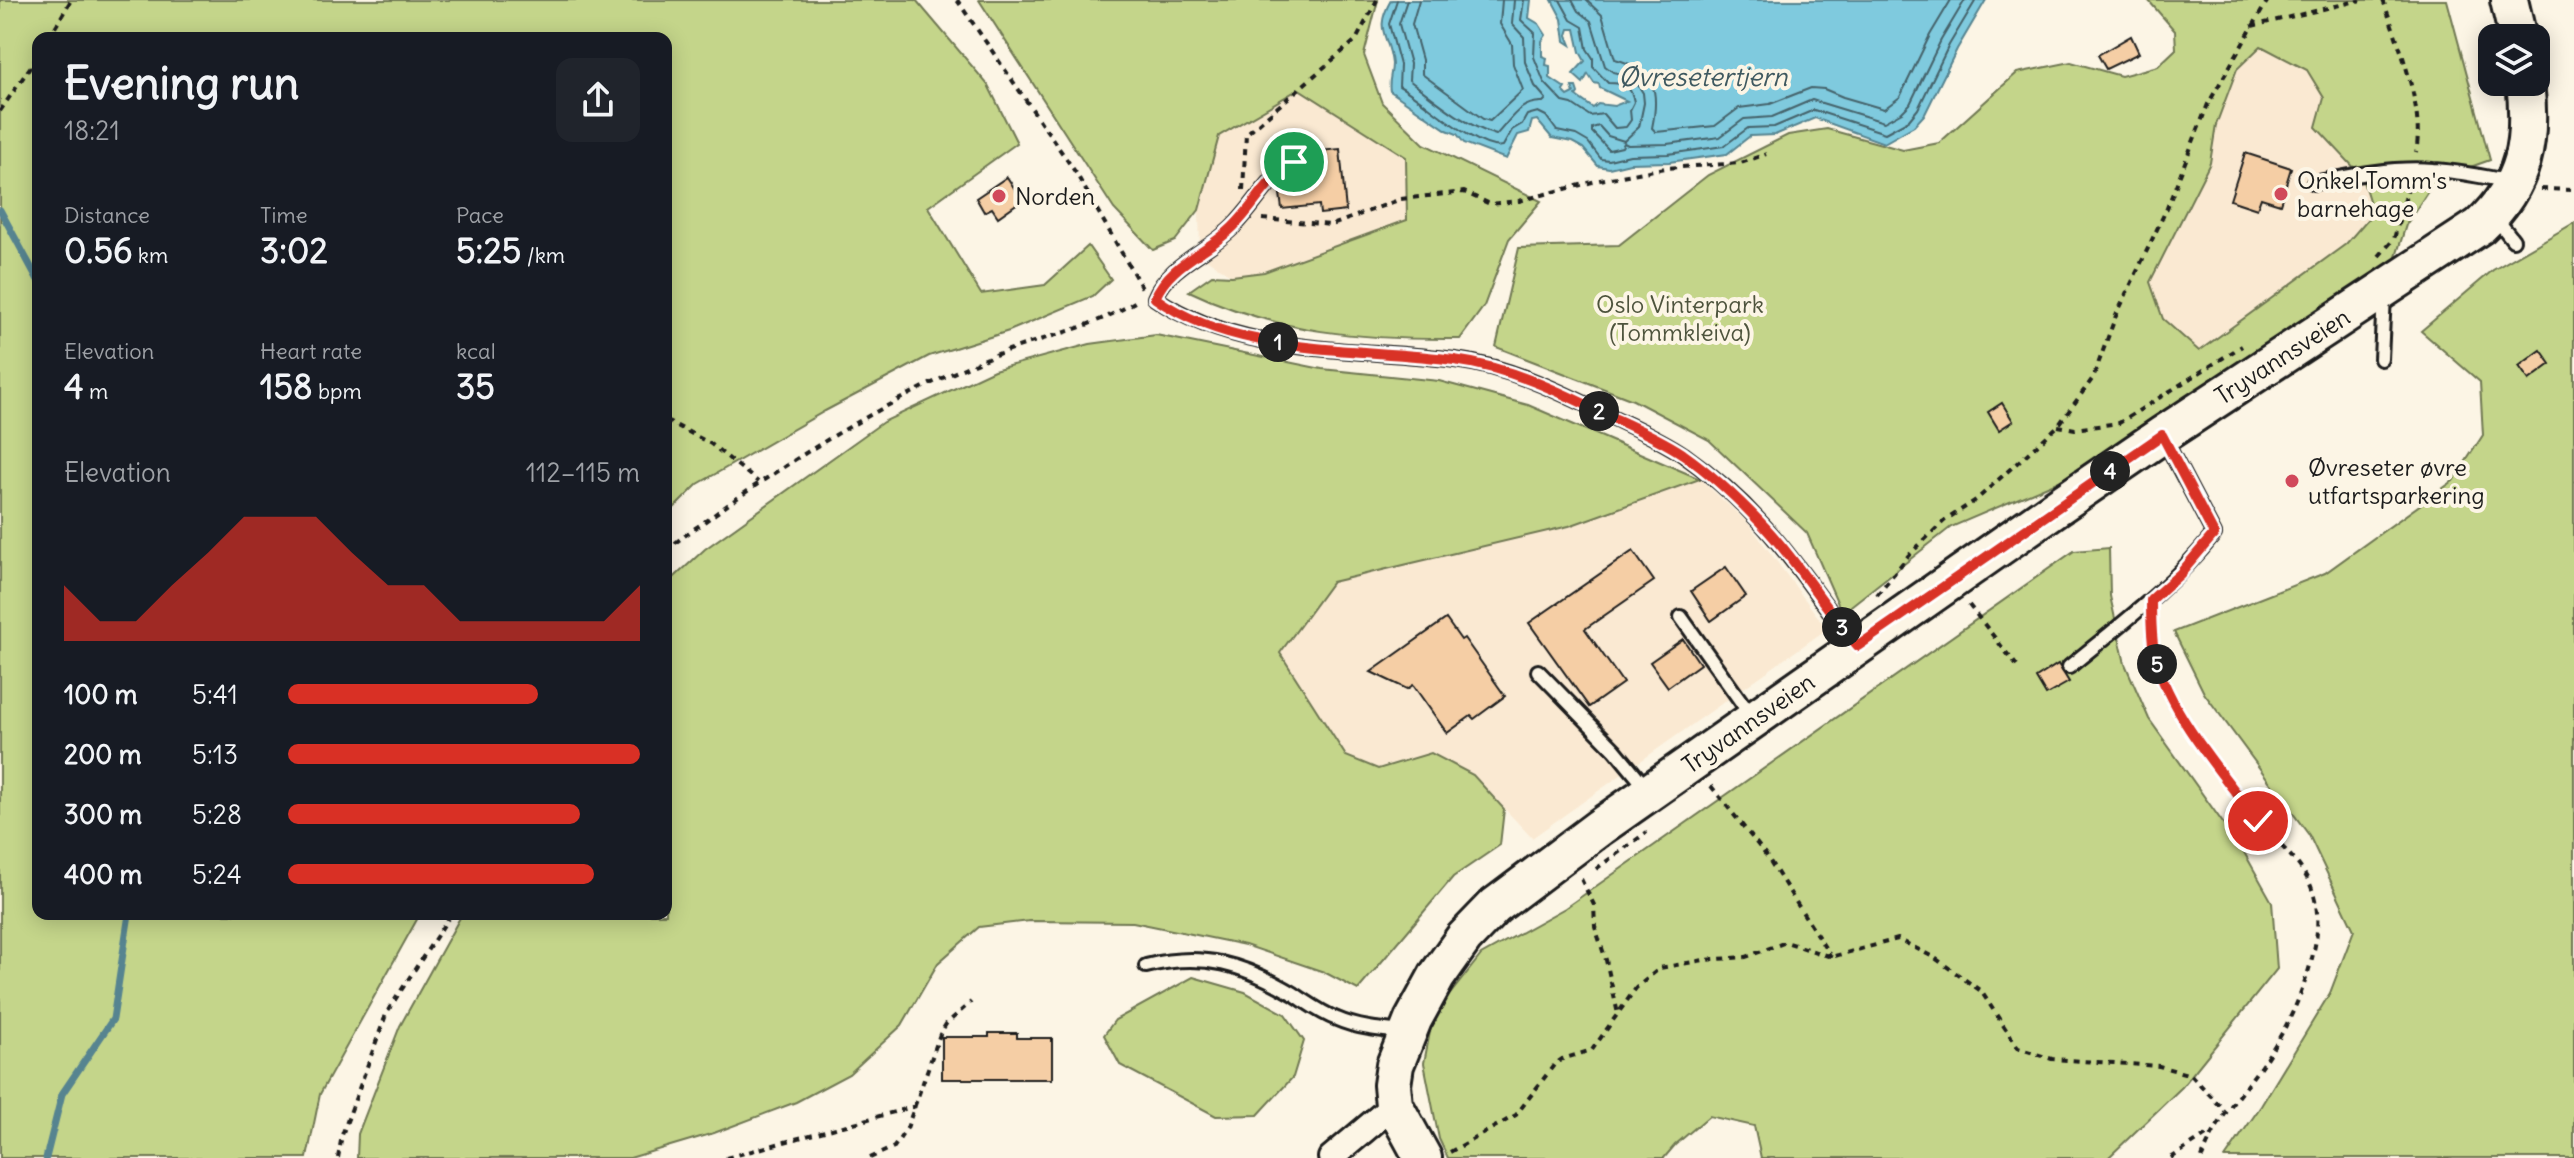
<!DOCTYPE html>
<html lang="en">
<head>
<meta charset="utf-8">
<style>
  body { margin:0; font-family:Delius,sans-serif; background:#20242c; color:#f1f3f6; height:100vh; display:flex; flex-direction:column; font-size:30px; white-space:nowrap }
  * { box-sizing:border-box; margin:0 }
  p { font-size:26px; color:#9ea1a6 }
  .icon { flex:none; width:44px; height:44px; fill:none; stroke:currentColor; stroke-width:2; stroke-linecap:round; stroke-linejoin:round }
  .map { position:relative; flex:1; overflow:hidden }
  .sheet { position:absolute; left:32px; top:32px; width:640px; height:888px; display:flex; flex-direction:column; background:#171b24; border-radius:16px; box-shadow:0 4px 20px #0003 }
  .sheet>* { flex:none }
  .controls { position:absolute; left:2478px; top:24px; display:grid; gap:16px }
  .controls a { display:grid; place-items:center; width:72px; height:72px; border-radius:16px; background:#171b24; box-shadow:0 4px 20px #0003; font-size:40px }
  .pin { position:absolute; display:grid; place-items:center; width:68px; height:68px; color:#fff; margin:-34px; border:4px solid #fff; border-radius:50%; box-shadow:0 2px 8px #0007 }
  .km { position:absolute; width:40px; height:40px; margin:-20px; border-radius:50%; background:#222; color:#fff; font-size:22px; line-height:40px; text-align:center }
  .round { display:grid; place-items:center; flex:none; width:84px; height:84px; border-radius:16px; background:#20242c }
  .overview { display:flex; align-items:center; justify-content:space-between; height:136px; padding:0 32px }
  h1 { font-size:44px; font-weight:700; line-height:60px }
  .stats { display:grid; grid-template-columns:repeat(3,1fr); gap:12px; height:136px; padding:8px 32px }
  .stats div { display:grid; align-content:center }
  .stats b { font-size:34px; font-weight:700 }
  .stats small { font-size:22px; font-weight:400 }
  .stats p { font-size:22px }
  .chart { height:224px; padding:16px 32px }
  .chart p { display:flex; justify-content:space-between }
  .chart svg { width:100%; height:144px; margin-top:8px; fill:#d93025; opacity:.7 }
  ul { padding:0 32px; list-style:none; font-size:26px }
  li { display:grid; grid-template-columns:128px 96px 1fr; align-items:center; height:60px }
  li i { height:20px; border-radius:10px; background:#d93025 }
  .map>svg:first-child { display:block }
  .built { fill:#fae9d2 }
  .green { fill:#c4d58a; stroke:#707853; stroke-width:2; fill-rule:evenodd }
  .water { fill:#7fcade; stroke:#578490; stroke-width:2 }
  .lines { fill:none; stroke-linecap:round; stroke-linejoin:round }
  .shore { stroke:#44626a; stroke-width:2 }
  .stream { stroke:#578490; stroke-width:7 }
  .building { fill:#f5cea5; stroke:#1c1c1c; stroke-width:2 }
  .lane-casing { stroke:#1c1c1c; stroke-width:18 }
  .street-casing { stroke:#1c1c1c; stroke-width:30 }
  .secondary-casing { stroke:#1c1c1c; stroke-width:42 }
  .path { stroke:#1c1c1c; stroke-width:4; stroke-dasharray:6 6; stroke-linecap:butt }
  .lane { stroke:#fcf5e5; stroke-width:12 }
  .street { stroke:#fcf5e5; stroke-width:24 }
  .secondary { stroke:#fcf5e5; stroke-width:36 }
  .route-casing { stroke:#fff; stroke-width:16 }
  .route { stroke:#d93025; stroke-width:10 }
  .poi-dot { fill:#d1495b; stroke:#fcf5e5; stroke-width:3 }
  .labels { text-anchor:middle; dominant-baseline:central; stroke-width:8; stroke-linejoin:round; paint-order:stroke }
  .poi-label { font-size:24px; fill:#1c1c1c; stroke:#fcf5e5; text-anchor:start }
  .park-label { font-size:24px; fill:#4e543d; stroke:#fcf5e5 }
  .street-label { font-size:24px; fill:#1c1c1c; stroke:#fcf5e5 }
  .water-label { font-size:26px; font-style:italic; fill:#3f5960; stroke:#fcf5e5 }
</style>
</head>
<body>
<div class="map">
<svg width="2574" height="1158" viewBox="0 0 2574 1158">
  <rect width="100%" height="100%" fill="#fcf5e5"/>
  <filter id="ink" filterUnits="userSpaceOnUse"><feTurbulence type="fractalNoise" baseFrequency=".0125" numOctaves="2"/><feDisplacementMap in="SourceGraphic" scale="16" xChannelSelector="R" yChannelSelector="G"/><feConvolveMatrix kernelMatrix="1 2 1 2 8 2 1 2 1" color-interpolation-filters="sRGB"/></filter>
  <g filter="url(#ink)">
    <g class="built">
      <path d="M2261,46L2307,70L2324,98L2361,175L2373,213L2346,244L2199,351L2163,319L2150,282L2210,163L2216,125L2237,69Z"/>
      <path d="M1299,88L1406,157L1407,220L1264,272L1232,276L1200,255L1199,210L1219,136Z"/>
      <path d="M1700,479L1748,523L1827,629L1532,838L1474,776L1431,753L1378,769L1346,756L1280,653L1332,582L1569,526Z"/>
    </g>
    <g class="green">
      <path d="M0,0H916L988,85L1017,143L928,207L981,294L1045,285L1088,246L1111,279L1093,296L1009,331L929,356L825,411L698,484L666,516V38H38V914H420L320,1094L307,1158H0Z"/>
      <path d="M979,0H1378L1364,55L1382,103L1424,144L1541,201L1509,239L1484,306L1460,339C1363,340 1277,333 1189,291L1212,275L1232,276L1264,272L1407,220L1406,157L1299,89L1219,136L1199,210L1175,241L1153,250L1114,209Z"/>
      <path d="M2148,0H2447L2490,160L2436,179L2406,225L2394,263L2064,479L1951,527L1842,613L1807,533L1709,440L1633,400L1496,347L1519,248L1619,245L1708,175L1788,135L1827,129L1903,150L1939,143L2017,73L2071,62L2121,76L2158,66L2176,49L2175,31ZM2261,46L2307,70L2324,98L2316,127L2361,175L2373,213L2346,244L2199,351L2163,319L2150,282L2210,163L2216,125L2237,69Z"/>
      <path d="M2574,223V1158H2225L2261,1106L2330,993L2354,930L2309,835L2204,693L2174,632L2325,573L2453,481L2483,435L2480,382L2421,331L2493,270Z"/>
      <path d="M1156,335L1322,369L1439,381L1528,405L1700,479L1569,526L1332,582L1280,653L1346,756L1378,769L1431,753L1473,775L1504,809L1500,845L1453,877L1358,990L1324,972L1245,945L1133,922L1030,921L979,927L938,963L902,1025L849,1074L796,1102L714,1133L630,1158H357L358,1134L400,1026L462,914H666V585L705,549L883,422L994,370L1090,344Z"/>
      <path d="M2109,548L2110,596L2125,664L2149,719L2245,854L2272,902L2277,969L2182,1087L2108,1158H1761L1754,1126L1709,1116L1675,1145L1664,1158H1448L1439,1139L1424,1063L1433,1016L1481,955L1565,908L2074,551Z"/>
      <path d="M1193,977L1245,992L1285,1014L1304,1041L1293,1077L1258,1115L1216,1116L1120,1065L1104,1035L1115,1020Z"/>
    </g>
    <path class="water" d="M1391,0H1531L1529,18L1539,24L1546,35L1542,41V56L1547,58L1546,65L1550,66V78L1565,88L1563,91L1568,96L1574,93L1572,87H1576L1578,93L1576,96L1593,108L1598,104L1614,106L1627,101L1600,88L1599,84L1594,83L1588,74L1583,83L1573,74L1585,61L1580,52L1575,29H1569L1567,35L1571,45L1565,41L1562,19L1552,0H1986L1957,49L1925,114L1914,126L1884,143L1815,118L1775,135L1750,136L1727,154L1669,162L1630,163L1609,168L1598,166L1583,148L1572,142L1552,138L1537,120L1532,121L1529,132L1518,135L1506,159L1464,143L1457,134L1447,130L1390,91C1388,81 1392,74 1392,64C1389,33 1373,32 1391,0Z"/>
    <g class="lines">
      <g class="shore">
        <path d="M1397,0L1389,24L1400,65L1399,86C1423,99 1478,152 1503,146L1512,130L1522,124L1527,115L1538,112L1546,116L1557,131L1576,135L1588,142L1601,159L1609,160L1630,155L1668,154L1724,146L1748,128L1774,127L1814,110L1885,133L1909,120L1918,109L1949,45L1976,0"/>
        <path d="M1407,0L1399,24L1410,64L1409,80C1435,100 1466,126 1496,135C1510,121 1519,101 1543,102L1546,99L1535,86L1525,62L1524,37L1512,24L1514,0"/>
        <path d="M1419,0L1412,24L1422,60V74L1483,119L1490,121L1523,90L1513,64L1512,44L1500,24L1502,0"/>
        <path d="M1524,0L1521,20L1535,33L1534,57L1544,82L1563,102L1572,104L1590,116L1603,114L1615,128L1626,127L1631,120L1630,110L1634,102C1631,85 1624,83 1608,83L1593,67V58L1587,49L1583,27L1571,20L1560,0"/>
        <path d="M1572,0L1578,11L1591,21L1605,66L1613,72L1633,77L1643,93L1644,103L1639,127L1624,141L1608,136L1599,126L1592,128V132L1609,150L1622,147L1624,143L1628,145L1667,144L1720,137L1744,119L1772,117L1812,100L1884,122L1902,112L1910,104L1941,40L1965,0"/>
        <path d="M1586,0L1602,15L1615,59C1655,70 1660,90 1652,128L1656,132L1715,126L1739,108L1770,104L1811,88L1824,89L1843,97L1884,109L1900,97L1930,35L1951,0"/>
      </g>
      <g class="stream">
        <path d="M0,210L38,280"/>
        <path d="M46,1158L62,1094L113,1019L129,914"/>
      </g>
    </g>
    <g class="building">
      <path d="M2131,36L2139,53L2106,69L2098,55Z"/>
      <path d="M1340,149L1346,211L1320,214L1319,205L1282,209L1279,186L1286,180L1299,178V170L1303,162L1297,153Z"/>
      <path d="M2245,153L2291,168L2280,204L2261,198L2257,209L2230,200Z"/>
      <path d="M1007,177L1022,200L998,217L992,208L984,212L976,198Z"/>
      <path d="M2541,350L2551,364L2529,380L2519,366Z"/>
      <path d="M2002,403L2013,421L1999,430L1988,412Z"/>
      <path d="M1633,551L1654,581L1585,629L1623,683L1589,707L1529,623Z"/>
      <path d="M1726,567L1746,596L1711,621L1691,591Z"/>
      <path d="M1446,619L1461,640L1464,638L1505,696L1474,719L1471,716L1447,733L1413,685L1407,689L1371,672Z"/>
      <path d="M1683,639L1700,664L1668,687L1650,662Z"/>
      <path d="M2058,664L2069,682L2046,695L2036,678Z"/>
      <path d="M989,1033H1017V1038H1052V1079H942V1037H989Z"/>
    </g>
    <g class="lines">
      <defs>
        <g id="lane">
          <path d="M1294,162C1263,183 1258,202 1233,227C1208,252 1169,264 1155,298C1241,357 1355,347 1455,360C1511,367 1563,393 1614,418C1637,429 1662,440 1684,455C1711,474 1738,498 1761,523C1796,560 1822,604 1855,643"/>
          <path d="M2314,183C2353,175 2393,167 2433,170C2458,171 2483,177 2508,181"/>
          <path d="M2495,217L2513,240"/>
          <path d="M2381,359L2384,295"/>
          <path d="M1681,617L1752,717"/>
          <path d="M2069,667C2120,625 2172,587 2214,534L2163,437"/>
          <path d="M1538,671L1615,750L1648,790"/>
          <path d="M1146,966C1203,951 1245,965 1294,994C1308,1003 1321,1013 1337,1019C1357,1028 1382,1030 1404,1032"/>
        </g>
        <path id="street" d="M1331,1158L1394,1105"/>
        <g id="secondary">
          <path d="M2509,0L2518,38"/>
          <path d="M1423,1158L1394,1105L1392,1085L1395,1065L1413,1020L1437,976L1464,938L1495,906L1600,827L2054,509L2162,435L2480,226C2525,184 2532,141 2525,82"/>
        </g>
      </defs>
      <use href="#lane" class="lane-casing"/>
      <use href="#street" class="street-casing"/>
      <use href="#secondary" class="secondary-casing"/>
      <g class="path">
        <path d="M957,0L1076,173L1143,290"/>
        <path d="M2383,0C2398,43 2425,108 2416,152"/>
        <path d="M2252,26L2361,0"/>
        <path d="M49,38L71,0"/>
        <path d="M0,111L38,56"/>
        <path d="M2541,189L2574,190"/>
        <path d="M1243,190L1246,134L1356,40L1377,0"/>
        <path d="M1262,219L1332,225L1401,199L1464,192L1490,204L1519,201L1600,180L1665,168L1741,163L1766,154"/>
        <path d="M2379,256L2394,239L2409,184"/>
        <path d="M666,420L711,444L758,482"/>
        <path d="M2058,426L2075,429L2119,423L2242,346"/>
        <path d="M666,551C681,537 699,526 715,514C798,454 890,399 985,359C1038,337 1089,331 1138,300"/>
        <path d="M1877,595L1908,556L1944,521L1976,500L2058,426L2093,378L2115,318L2167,208L2208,104L2268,0"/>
        <path d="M1969,605L2017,666"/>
        <path d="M2152,622C2154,695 2214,769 2260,823C2276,842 2300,861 2310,884C2319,905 2319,928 2314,950C2306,985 2291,1021 2271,1051C2246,1090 2219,1113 2202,1158"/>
        <path d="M1711,786L1766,855L1831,957"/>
        <path d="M1596,869L1647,832"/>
        <path d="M1581,879L1594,905L1595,927L1606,960L1618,1014"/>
        <path d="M1450,1152L1516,1115L1554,1065L1562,1059L1592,1050L1636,988L1660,968L1704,960L1746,957L1786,942L1831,957L1898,939L1935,958L1981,991L2018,1048L2052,1059L2159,1066L2191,1075L2225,1111"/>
        <path d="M338,1158L342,1135L387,1012L451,914"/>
        <path d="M726,1158L916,1106"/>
        <path d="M870,1158L894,1147L907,1128L940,1034L946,1024L971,1002"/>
        <path d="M2171,1158L2211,1132"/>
      </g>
      <use href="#lane" class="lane"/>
      <use href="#street" class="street"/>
      <use href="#secondary" class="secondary"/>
    </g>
  </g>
  <g class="lines" filter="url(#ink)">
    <defs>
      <path id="route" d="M1294,162C1263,183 1258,202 1233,227C1208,252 1169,264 1155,298C1238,357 1357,347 1454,360C1508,367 1559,391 1607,415C1633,427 1659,438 1683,454C1710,473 1737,498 1760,522C1797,560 1823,606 1858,646L2162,435L2214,534L2180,574L2151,600C2151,619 2151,638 2155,657C2169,713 2223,775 2258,821"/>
    </defs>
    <use href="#route" class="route-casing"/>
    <use href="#route" class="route"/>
  </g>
  <g class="poi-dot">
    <circle cx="2281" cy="194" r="8"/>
    <circle cx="999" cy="196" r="8"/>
    <circle cx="2292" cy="481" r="8"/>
  </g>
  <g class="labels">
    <g class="poi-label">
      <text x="2297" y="180">Onkel Tomm's<tspan x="2297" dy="28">barnehage</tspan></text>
      <text x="1015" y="196">Norden</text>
      <text x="2308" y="467">Øvreseter øvre<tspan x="2308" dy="28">utfartsparkering</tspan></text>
    </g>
    <g class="park-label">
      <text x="1680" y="304">Oslo Vinterpark<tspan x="1680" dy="28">(Tommkleiva)</tspan></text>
    </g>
    <g class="street-label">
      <text transform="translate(2282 356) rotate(-33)">Tryvannsveien</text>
      <text transform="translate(1748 723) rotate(-35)">Tryvannsveien</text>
    </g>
    <g class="water-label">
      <text x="1703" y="76">Øvresetertjern</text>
    </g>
  </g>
</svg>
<div class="controls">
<a><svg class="icon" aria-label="layers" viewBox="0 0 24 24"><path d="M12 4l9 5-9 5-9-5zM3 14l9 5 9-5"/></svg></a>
</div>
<div class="pin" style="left:1294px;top:162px;background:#1e9e55"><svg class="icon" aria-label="arrive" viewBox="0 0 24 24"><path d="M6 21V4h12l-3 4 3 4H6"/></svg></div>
<div class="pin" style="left:2258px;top:821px;background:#d93025"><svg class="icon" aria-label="check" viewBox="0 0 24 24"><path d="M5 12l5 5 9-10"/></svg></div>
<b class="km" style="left:1278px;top:342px">1</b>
<b class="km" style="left:1599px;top:411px">2</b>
<b class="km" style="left:1842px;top:627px">3</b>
<b class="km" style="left:2110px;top:471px">4</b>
<b class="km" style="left:2157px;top:664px">5</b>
<section class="sheet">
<div class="overview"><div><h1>Evening run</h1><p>18:21</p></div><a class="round"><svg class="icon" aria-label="share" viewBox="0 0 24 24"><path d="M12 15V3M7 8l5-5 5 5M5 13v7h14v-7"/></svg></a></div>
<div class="stats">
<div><p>Distance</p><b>0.56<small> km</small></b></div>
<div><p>Time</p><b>3:02</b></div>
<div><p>Pace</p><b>5:25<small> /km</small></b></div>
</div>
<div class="stats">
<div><p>Elevation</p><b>4<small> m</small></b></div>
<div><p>Heart rate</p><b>158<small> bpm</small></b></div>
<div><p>kcal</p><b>35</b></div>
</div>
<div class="chart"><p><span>Elevation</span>112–115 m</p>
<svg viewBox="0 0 160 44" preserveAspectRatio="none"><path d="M0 44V27L10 38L20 38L30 27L40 17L50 6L60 6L70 6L80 17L90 27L100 27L110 38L120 38L130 38L140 38L150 38L160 27V44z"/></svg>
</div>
<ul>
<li><b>100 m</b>5:41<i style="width:71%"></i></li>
<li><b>200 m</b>5:13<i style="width:100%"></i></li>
<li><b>300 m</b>5:28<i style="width:83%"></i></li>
<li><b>400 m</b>5:24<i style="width:87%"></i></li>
</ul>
</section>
</div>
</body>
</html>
